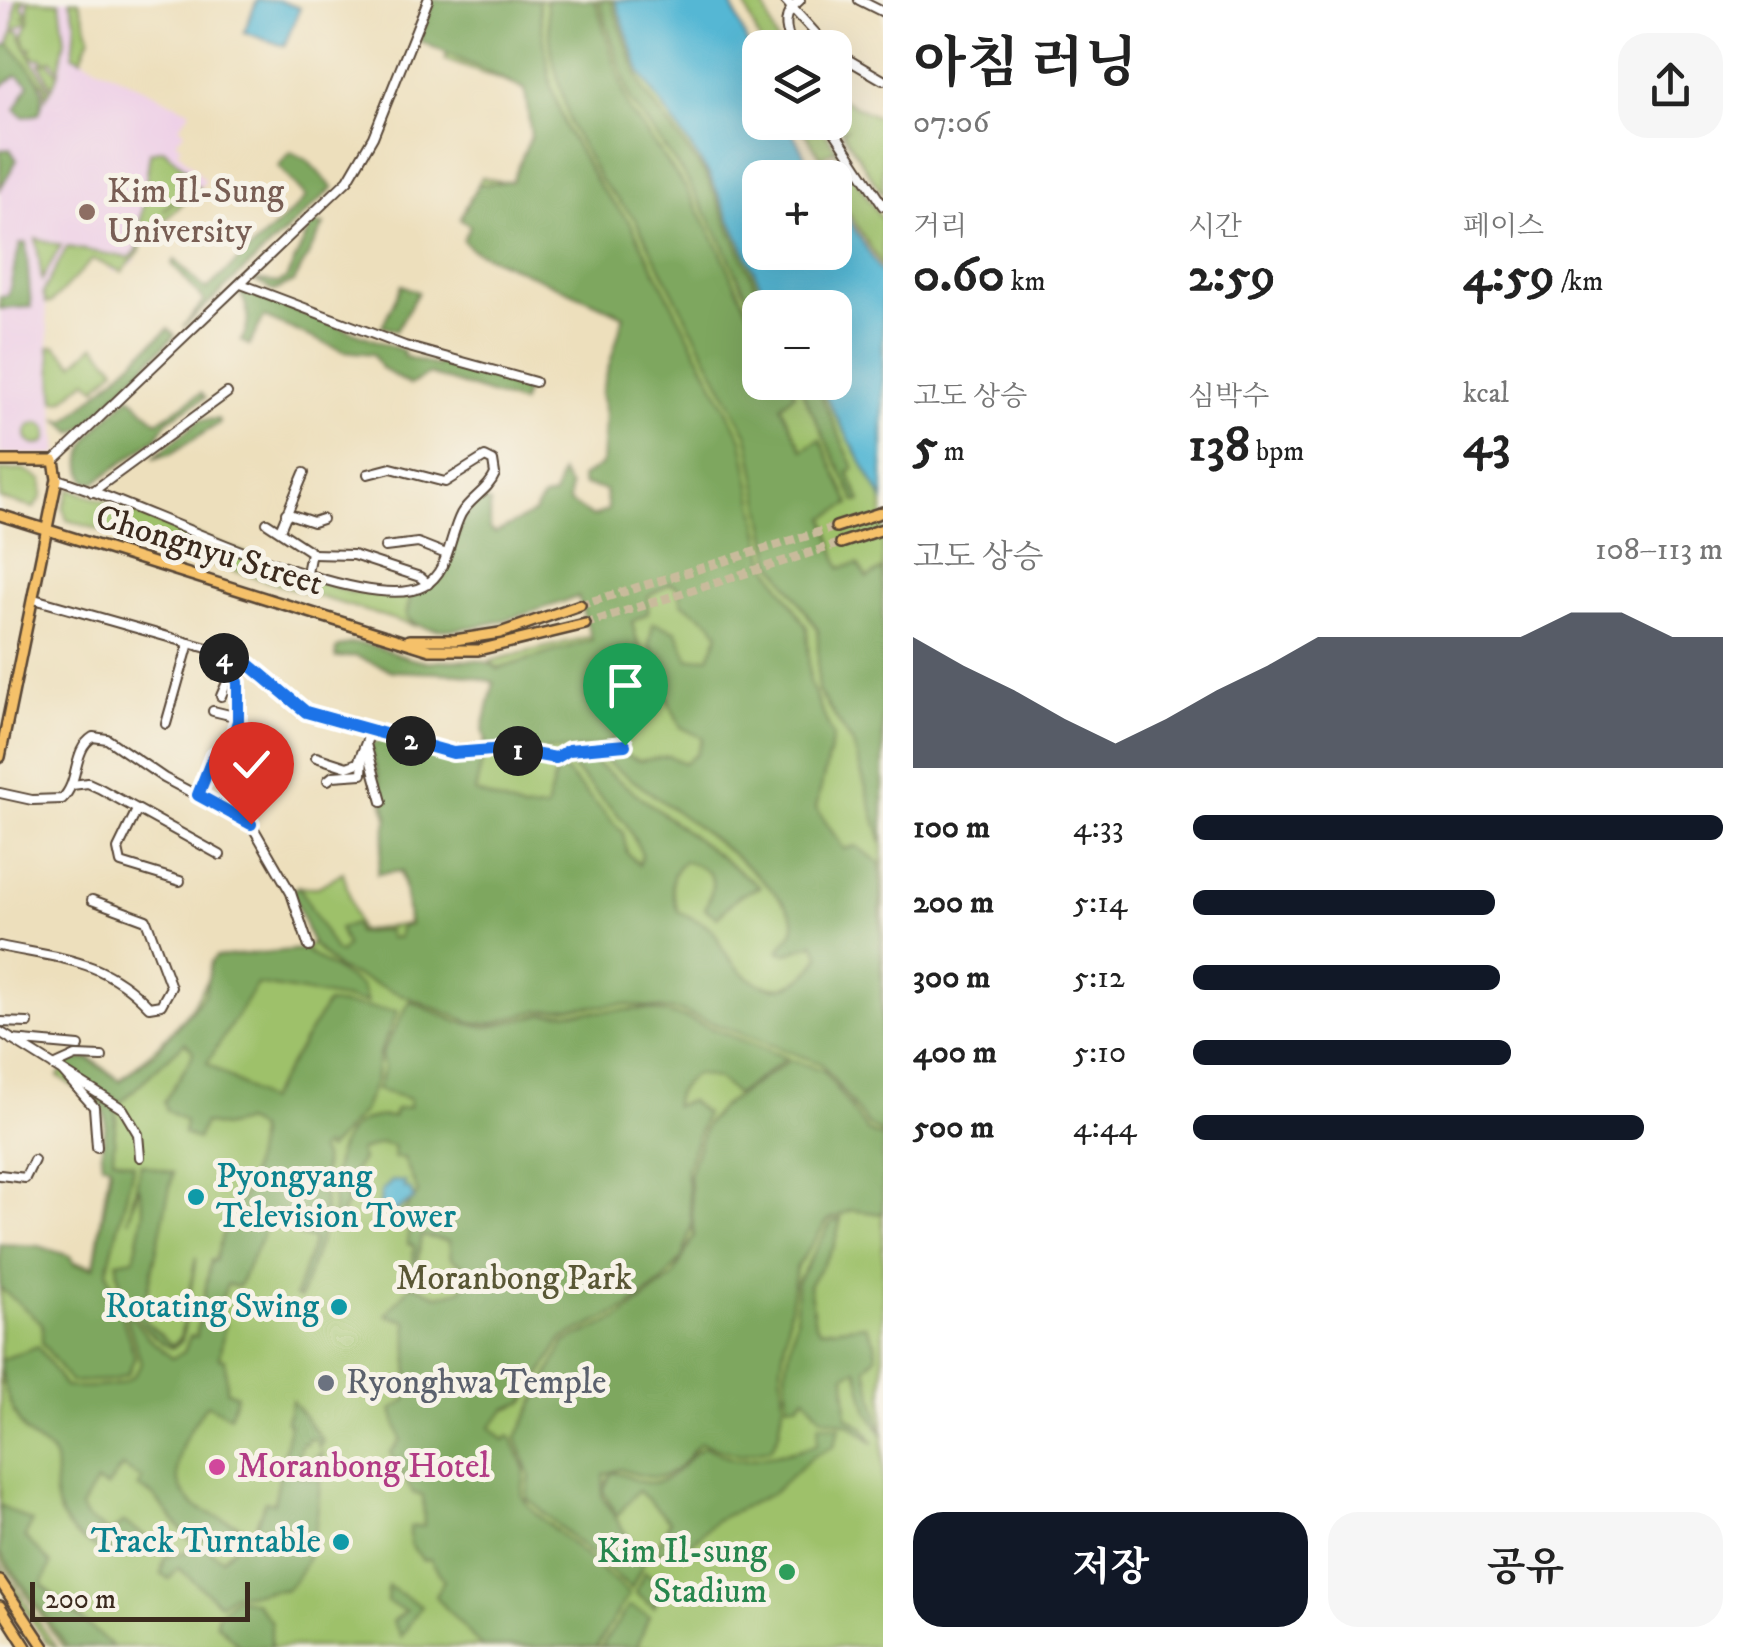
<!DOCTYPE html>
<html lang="ko">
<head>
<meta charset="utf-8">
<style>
  body { margin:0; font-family:"IM FELL DW Pica","Noto Serif KR",serif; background:#f6f6f6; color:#222; height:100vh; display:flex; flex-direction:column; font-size:38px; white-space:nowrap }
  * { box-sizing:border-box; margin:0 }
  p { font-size:32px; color:#767676 }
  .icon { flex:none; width:55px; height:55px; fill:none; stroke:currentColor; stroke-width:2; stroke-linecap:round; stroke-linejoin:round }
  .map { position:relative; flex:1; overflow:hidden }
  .drawer { display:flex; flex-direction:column; background:#fff; width:870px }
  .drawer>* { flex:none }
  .buttons { position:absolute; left:742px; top:30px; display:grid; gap:20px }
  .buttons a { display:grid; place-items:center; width:110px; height:110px; border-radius:20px; background:#fff; box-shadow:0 10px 40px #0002; font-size:50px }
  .scale { position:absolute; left:30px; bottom:25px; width:220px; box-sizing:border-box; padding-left:10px; border:5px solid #3b2a1e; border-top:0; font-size:28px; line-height:35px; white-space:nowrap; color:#3b2a1e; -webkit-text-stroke:8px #f7f3e8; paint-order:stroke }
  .pin { position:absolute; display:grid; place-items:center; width:85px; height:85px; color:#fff; margin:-102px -42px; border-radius:50% 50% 50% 0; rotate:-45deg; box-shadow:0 0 10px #0007 }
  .pin .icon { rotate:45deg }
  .km { position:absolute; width:50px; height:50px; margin:-25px; border-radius:50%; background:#222; color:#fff; font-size:28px; line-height:50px; text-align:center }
  .round { display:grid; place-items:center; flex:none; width:105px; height:105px; border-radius:30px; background:#f6f6f6 }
  .head { display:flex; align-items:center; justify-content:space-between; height:170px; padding:0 30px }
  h1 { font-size:55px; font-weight:700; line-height:75px }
  .stats { display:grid; grid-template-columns:repeat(3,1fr); gap:15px; height:170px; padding:10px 30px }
  .stats div { display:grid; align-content:center }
  .stats b { font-size:50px; font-weight:700 }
  .stats small { font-size:28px; font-weight:400 }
  .stats p { font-size:28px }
  .chart { height:280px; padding:20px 30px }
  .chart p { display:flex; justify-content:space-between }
  .chart svg { width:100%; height:180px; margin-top:10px; fill:#111827; opacity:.7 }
  .action { display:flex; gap:20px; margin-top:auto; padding:20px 30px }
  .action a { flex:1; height:115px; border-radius:30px; background:#111827; color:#fff; font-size:40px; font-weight:700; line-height:115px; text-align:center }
  .action a+a { background:#f6f6f6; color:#222 }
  ul { padding:0 30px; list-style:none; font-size:32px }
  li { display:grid; grid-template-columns:160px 120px 1fr; align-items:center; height:75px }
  li i { height:25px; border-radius:12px; background:#111827 }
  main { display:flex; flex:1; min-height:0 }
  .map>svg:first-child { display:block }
  .built { fill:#eed0e7 }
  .green { fill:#9ec16a; stroke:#6c7644; stroke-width:2.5 }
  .forest { fill:#7ea75e; stroke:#5c683e; stroke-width:2.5 }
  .water { fill:#55b7d4; stroke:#487079; stroke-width:2.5 }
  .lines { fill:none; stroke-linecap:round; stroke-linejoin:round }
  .major-tunnel { stroke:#c9bb9c; stroke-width:9; stroke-dasharray:9 4.5; stroke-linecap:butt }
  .minor-casing { stroke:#564536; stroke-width:12 }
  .major-casing { stroke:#564536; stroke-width:14 }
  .minor { stroke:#fff; stroke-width:8 }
  .major { stroke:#f5c16b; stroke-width:9 }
  .route-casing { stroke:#fff; stroke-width:20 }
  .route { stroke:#1a73e8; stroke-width:12 }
  .education-dot { fill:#8d6e63; stroke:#f7f3e8; stroke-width:4 }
  .culture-dot { fill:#0f9aa8; stroke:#f7f3e8; stroke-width:4 }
  .worship-dot { fill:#6b7280; stroke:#f7f3e8; stroke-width:4 }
  .hotel-dot { fill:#d1479c; stroke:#f7f3e8; stroke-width:4 }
  .leisure-dot { fill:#2e9e5b; stroke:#f7f3e8; stroke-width:4 }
  .labels { text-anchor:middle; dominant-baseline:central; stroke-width:10; stroke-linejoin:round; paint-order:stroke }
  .education-label { font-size:35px; fill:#785e54; stroke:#f7f3e8; text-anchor:start }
  .street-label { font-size:35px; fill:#3b2a1e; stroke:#f7f3e8 }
  .culture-label { font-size:35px; fill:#0d838f; stroke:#f7f3e8; text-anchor:end }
  .park-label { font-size:35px; fill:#595735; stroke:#f7f3e8 }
  .worship-label { font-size:35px; fill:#5b616d; stroke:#f7f3e8; text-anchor:start }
  .hotel-label { font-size:35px; fill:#b23c85; stroke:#f7f3e8; text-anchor:start }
  .leisure-label { font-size:35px; fill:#27864d; stroke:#f7f3e8; text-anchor:end }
</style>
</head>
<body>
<main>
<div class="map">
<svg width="883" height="1647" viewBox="0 0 883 1647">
  <rect width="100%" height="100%" fill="#f7f3e8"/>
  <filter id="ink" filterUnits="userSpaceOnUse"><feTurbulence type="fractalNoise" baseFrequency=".01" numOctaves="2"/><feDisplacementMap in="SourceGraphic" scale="20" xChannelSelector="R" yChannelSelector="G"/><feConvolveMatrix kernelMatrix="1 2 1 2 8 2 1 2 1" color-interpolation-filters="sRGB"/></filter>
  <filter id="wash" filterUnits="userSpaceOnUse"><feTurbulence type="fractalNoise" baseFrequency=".0048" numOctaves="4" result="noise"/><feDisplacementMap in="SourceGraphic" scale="40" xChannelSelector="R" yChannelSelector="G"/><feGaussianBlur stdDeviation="2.25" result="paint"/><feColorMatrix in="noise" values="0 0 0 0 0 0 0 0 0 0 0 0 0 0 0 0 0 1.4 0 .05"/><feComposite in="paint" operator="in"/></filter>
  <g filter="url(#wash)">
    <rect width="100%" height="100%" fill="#eddfbc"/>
    <path class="built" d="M0,0H79L90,36L82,59L191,111L179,126L185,131L176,141L181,146L177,150L206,181L142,243L135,261L122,272H113L102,260L93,259L46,304L58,455L0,454Z"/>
    <g class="green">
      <path d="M16,0H25L21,5L27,15L23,17L28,19V0L60,2L65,40L59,71L52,60L47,61L58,74L52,88L40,63H45L42,58L36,59L29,52L32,49L26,47L23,35L29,21L13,30Z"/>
      <path d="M70,0H79L90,36L81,59L73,55L76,23Z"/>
      <path d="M463,0H615L641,74L709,174L771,307L760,308V382L818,383L883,500V1647H63L0,1558V1247L94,1266L117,1117L58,1076L67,1062L90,1058L120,1080C157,1048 198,1010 214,964L302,951L314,941L300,887H318L343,872L359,931L408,924L406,896L369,743L478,762L511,666L498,669L490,661L591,636L592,640L513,666L598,643L621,547L643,318L623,316L471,243L476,225L463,212L482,177L515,185L532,135L525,89L445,60Z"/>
      <path d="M743,0H762L779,47H762Z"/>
      <path d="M19,31C25,54 41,69 50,91L46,97L44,86L9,44L12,32Z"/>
      <path d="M835,96L883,120V195L843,133L848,127L842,131L835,121Z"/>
      <path d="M799,123H819L840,155L833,150L821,158Z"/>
      <path d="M163,149L186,169L190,183L163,211L192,184L199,188L144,240L145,227L140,251L122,272L93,259L51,303H46L43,293L67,247L129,258L137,251L150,152Z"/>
      <path d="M833,156L837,161L842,158L883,221V268L835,191V178L827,177L820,165Z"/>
      <path d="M36,239L61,245L42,280Z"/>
      <path d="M95,345L116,368L96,388L87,380L64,400L55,401L49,347L55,346L74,364Z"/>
      <circle cx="37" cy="434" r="11"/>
      <path d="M23,470L42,480V497L34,508L0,499V471Z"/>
      <path d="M70,489L349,592L411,595L406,616L415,626L67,520L63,508Z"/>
      <path d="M0,1565L56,1647L47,1643L0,1573Z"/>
    </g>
    <g class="forest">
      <path d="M433,0H538L551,87L567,131L599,186L631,224L742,439L766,563L807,628L810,683L833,737L816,808L844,849L856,846L880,863L883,1134L867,1124L822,1064L680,1011L622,1004L536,1011L489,1024L470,1022L338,969L313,945L292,891L299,886L335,951L340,953L346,946L339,928L354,924L357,933L388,930L389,938L399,937L400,927L410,925L402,871L377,874L388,816L370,745L382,740L469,759L483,757L475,792L523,810L546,809L557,768L565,771L623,833L627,853L639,865L642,854L625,822L566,761L571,755L586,756L760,887L740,895L717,917L705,909C717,881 717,870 684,861C666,876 672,891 678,911C689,917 703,922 712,930C719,936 719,944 724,951C753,993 792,1004 820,956L814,943L786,954L779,951C784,940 798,932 793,918C774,874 641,787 597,755L622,753L639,761L669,756L684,763L696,755L703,738L681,727L665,694L663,668L649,646L653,623L676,631L689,659L709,657L719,634L711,622L682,603L677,586L670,583L648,597V613L632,622L637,641L657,676L662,703L654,713L650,701L627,700L624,730C600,760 522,748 487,745L483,729L494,682L461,674L393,671L355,656L336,658V649C361,633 394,657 421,661C444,664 481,653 498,669L592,640L578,597C542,608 434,651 406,616L411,595C460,575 446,533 478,499L490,503V529L495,533L534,513L543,498L554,496L561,473L570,487L569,502L593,517L608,510L605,490L583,485L581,478L602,464L605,415L601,393L624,315L471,249L463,240L470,226L460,219L478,185L512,181L531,136L525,89L420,41Z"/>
      <path d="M546,0H595L629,110L685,187L720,250L760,337V382L789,383L795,393L781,406L803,450L820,439L850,504L825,518L840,568L858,564L867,578L881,570L883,574V846L853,744L818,691V630L772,561L748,436L635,219L601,181L571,127L552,56Z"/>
      <path d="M599,0H611L643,90L706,175L766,307L760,308V324L721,240L686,178L631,101Z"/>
      <path d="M9,44C28,67 52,84 39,114L24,117L15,110L29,84L17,75L0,87V47Z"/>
      <path d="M10,149L17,160L0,189V150Z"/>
      <path d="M291,152L307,160L333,188L183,327L204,301L172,264L175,260L206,290L296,208L306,197L278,166Z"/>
      <path d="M312,224L324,225L294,282L274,291L253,280L278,283L286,279Z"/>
      <path d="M26,243L31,307L0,309V296L8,295L20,244Z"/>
      <path d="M402,285L418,292L396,331L382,326Z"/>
      <path d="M245,291L404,351L403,356L437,366L440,361L527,387L521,404L429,374L410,385L381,368L373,354L343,351L264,317L249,345L241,341C251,326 249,307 240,293Z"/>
      <path d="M168,329L175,335L84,427L73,433L59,420L67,421Z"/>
      <path d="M798,383H814L820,393L854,468L848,472L861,501L856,502Z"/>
      <path d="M201,393L205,398L169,419L156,438L96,482L86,481C69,444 106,420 130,396L157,422Z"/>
      <path d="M218,419L220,423L170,454L153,458L200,420Z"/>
      <path d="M303,949L362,987L367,1003L257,984L207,1063L267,1101L327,1003L398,1011L379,1054L375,1082L363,1111L327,1150L324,1146L319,1150L323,1157L325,1225L300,1298L295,1296L314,1240L268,1224L238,1287L227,1284L214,1320L225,1324L219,1358L225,1359L227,1391L237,1395L230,1416L207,1404C187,1431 160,1472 192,1503C203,1514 229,1520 243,1527L212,1539H189L154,1496L138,1487L142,1479L122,1467L107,1487L96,1482L81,1508L86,1518L110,1533L124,1522L165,1549C121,1564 63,1548 55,1496C53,1484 59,1470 54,1458C49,1446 40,1446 32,1438C12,1420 3,1386 0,1360L38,1346L65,1387C91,1386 133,1393 141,1362L122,1304L148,1338L172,1358L184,1352L190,1336L196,1337L211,1260L215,1261L231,1206L243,1197L249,1181L258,1135L257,1128L243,1122L222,1127L204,1123L197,1139L183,1134L185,1121L167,1111L164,1102L191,1059L193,1051L185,1042L121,1102L60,1067L65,1060L88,1059L120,1081L154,1054L205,994L211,962L216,957Z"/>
      <path d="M410,1001L458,1022L488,1027L542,1014L648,1009L686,1018L787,1058L736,1095L718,1079L696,1074C685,1082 673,1091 674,1106L690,1101L705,1114L686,1170L692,1224L682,1258L662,1282L628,1308L562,1339L525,1402L506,1409L490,1427L504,1440L509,1436L513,1439L525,1469L522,1496L529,1507L629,1594L596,1647H482L435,1596L444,1580L430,1559L423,1560L410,1544V1527L424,1526L423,1496L413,1493L390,1453L401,1440L392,1410L406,1401L409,1393L407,1321L386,1315L412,1284L438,1296L461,1290L471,1270L451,1258L449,1241L421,1236L417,1265L413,1263L414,1246L408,1244V1228L401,1216L418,1193L404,1158H394L393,1146L381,1143L359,1151L362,1160L341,1188L348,1203L342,1210L343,1231L334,1232C332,1188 326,1109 393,1117L396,1109L409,1107L410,1099L377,1090L384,1069L381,1055Z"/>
      <path d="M790,1060L823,1070L867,1131L883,1138V1214L851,1210L828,1220L796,1268L781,1368L784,1402L779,1433L771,1449L739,1455L701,1443C692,1449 691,1455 684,1462C663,1485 644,1477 620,1469L604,1474L602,1497L644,1562L631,1589L527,1498L530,1476L517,1437L565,1342L620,1318L673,1277L694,1236L689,1175L706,1124L721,1107Z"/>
      <path d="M89,1093L116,1111L113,1158L134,1164L107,1271L135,1357L128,1374L114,1380L70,1382L42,1342V1323L0,1288V1244L39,1246L70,1256L74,1264L94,1268L111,1170L110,1165L102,1164C99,1146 109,1128 104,1112C102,1105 92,1098 89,1093Z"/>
      <path d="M141,1164L173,1173L144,1309L146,1322L172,1345L180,1338L196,1257L182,1340L172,1348C143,1335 117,1294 117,1262L134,1259L144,1212L139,1186L128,1221Z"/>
      <path d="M841,1218L834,1247L809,1285L815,1324L820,1330L865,1325L875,1342L876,1356L866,1368L883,1436L868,1412L857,1369L845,1375L847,1417L863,1427L874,1443L851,1425L821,1417L805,1396L798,1404H788L786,1369L796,1318L797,1282L831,1223Z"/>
      <path d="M292,1401L323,1441L319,1448L317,1440L308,1438L307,1444L302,1443L293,1473L311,1478L316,1456L322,1453C317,1497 322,1560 285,1590C266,1589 252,1596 233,1594L220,1604L179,1568L169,1579L161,1573L165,1557L204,1547L222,1559L255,1528L265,1501L274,1503L290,1424L286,1421Z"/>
      <path d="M819,1424L840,1427L834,1446L813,1456L773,1493L716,1520L685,1549L654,1554L670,1521L638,1490L617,1516L603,1491L611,1473C624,1472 630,1480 642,1482C672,1488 683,1459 703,1447C714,1449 723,1456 734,1459C747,1462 803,1450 817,1444Z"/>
      <path d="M0,1505L32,1522L25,1537L51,1564L42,1585L113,1647H67L0,1552Z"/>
      <path d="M645,1572L663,1585L654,1607L635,1593Z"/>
      <path d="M388,1586L421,1606L401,1637L393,1621L406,1611L387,1602Z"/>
      <path d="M234,1598L255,1602L271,1622V1647H241L216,1623L217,1616Z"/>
      <path d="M629,1606L649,1616L637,1647H601Z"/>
    </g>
    <g class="water">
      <path d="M257,0H277L300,8L284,46L244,32Z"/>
      <path d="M615,0H730L760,75V122L788,123L815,177L760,178V252H835V197L883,275V500L818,383L835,382V308L771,307L709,174L641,74Z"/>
      <path d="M392,1181L405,1182L404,1188L410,1189L414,1200C400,1205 395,1220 380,1206L381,1192Z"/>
    </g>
  </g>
  <g filter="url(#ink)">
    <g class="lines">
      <g class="major-tunnel">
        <path d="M580,605L836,527"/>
        <path d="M585,624L841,543"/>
      </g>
      <defs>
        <g id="minor">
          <path d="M785,0L829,48"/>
          <path d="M859,0L883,12"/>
          <path d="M793,48C784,28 782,14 800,0"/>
          <path d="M835,52L883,80"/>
          <path d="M835,77L848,62"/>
          <path d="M828,122L883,206"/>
          <path d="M241,284L405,346L535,382"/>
          <path d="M54,461L348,180L373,137L428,0"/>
          <path d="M57,479C132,499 362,620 424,586C449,572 449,537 461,514C470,498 488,491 495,474L493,461L485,457L445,482L391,468L368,474"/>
          <path d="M92,492L227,393"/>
          <path d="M286,513L313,522L322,519"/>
          <path d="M267,523L311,552L307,573"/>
          <path d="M280,530L304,473"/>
          <path d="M385,547L418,543L446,554"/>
          <path d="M312,554L353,555L420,577L428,584"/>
          <path d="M34,599L207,648L250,665L306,712L453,753L505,749L557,758L569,750L625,745"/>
          <path d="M214,674L220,654"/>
          <path d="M221,696L232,671"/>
          <path d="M213,711L238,717"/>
          <path d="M166,724L189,643"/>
          <path d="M366,744L382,802"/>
          <path d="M316,757L347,767L358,763L371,730"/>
          <path d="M328,780L333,776L362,774L363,756"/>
          <path d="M72,785L88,783L99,788L220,855"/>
          <path d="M0,793L32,800L62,799C80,782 72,750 93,737L107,739L164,778L251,824L291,893L309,947"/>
          <path d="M198,795L213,757L232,741L238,721V682L221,653"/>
          <path d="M137,810L118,849L121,863L180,881"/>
          <path d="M0,946C62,959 104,959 149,1007L161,1005L171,987L146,920L92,900"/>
          <path d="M0,1022L28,1023"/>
          <path d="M0,1032L123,1109L138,1134L140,1157"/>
          <path d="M12,1040L79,1046"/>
          <path d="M54,1066L76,1056L102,1057"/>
          <path d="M63,1072L94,1107L97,1147"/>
          <path d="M0,1175L25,1178L34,1160"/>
        </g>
        <g id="major">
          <path d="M0,461H54L57,479L0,757"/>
          <path d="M0,515L430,650H478L585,624"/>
          <path d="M836,527L883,512"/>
          <path d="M841,543L883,529"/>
          <path d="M409,640H455L500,633L580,605"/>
          <path d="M0,1581L44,1647"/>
          <path d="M0,1606L26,1647"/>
        </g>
      </defs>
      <use href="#minor" class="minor-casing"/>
      <use href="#major" class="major-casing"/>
      <use href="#minor" class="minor"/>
      <use href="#major" class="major"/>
    </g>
  </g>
  <g class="lines" filter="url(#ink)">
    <defs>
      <path id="route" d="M251,824L198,795L213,757L232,741L238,721V682L221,653L250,665L306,712L453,753L505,749L556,758L569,750L625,745"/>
    </defs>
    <use href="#route" class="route-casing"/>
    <use href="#route" class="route"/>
  </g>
  <circle class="education-dot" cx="87" cy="212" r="10"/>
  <g class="culture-dot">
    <circle cx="196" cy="1197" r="10"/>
    <circle cx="339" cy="1307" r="10"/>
    <circle cx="341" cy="1542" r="10"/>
  </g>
  <circle class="worship-dot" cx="326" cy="1383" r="10"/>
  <circle class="hotel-dot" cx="217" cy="1467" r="10"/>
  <circle class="leisure-dot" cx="787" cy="1572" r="10"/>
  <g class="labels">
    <g class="education-label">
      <text x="107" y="192">Kim Il-Sung<tspan x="107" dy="40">University</tspan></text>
    </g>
    <g class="street-label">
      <text transform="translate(209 551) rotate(17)">Chongnyu Street</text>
    </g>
    <g class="culture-label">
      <text x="216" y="1177" text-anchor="start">Pyongyang<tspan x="216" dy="40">Television Tower</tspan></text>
      <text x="319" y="1307">Rotating Swing</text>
      <text x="321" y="1542">Track Turntable</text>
    </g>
    <g class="park-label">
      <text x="514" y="1279">Moranbong Park</text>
    </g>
    <g class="worship-label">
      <text x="346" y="1383">Ryonghwa Temple</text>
    </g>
    <g class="hotel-label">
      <text x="237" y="1467">Moranbong Hotel</text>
    </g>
    <g class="leisure-label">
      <text x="767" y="1552">Kim Il-sung<tspan x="767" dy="40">Stadium</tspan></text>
    </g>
  </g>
</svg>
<div class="buttons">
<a><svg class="icon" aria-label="layers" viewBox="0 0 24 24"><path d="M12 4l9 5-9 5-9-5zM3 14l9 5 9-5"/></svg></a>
<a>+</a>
<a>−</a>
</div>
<div class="scale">200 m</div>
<div class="pin" style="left:625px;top:745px;background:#1e9e55"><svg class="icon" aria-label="arrive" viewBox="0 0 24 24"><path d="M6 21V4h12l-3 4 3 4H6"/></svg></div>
<div class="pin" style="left:251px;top:824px;background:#d93025"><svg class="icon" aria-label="check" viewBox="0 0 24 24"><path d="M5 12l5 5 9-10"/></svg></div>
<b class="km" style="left:518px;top:751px">1</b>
<b class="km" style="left:411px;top:741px">2</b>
<b class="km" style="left:224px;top:658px">4</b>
</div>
<section class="drawer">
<div class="head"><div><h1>아침 러닝</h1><p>07:06</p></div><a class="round"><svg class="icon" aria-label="share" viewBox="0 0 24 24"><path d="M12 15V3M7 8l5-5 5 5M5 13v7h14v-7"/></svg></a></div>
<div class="stats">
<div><p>거리</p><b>0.60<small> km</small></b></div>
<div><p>시간</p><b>2:59</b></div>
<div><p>페이스</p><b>4:59<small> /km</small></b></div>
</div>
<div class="stats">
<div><p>고도 상승</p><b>5<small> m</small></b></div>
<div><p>심박수</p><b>138<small> bpm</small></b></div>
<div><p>kcal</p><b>43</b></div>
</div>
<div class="chart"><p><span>고도 상승</span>108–113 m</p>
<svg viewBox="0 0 160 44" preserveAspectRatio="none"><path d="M0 44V12L10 19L20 25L30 32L40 38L50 32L60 25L70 19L80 12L90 12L100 12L110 12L120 12L130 6L140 6L150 12L160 12V44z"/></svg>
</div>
<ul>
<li><b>100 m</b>4:33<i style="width:100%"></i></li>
<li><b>200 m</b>5:14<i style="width:57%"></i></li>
<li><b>300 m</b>5:12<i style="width:58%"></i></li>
<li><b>400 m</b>5:10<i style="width:60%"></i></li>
<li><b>500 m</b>4:44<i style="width:85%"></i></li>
</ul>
<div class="action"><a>저장</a><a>공유</a></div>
</section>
</main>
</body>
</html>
